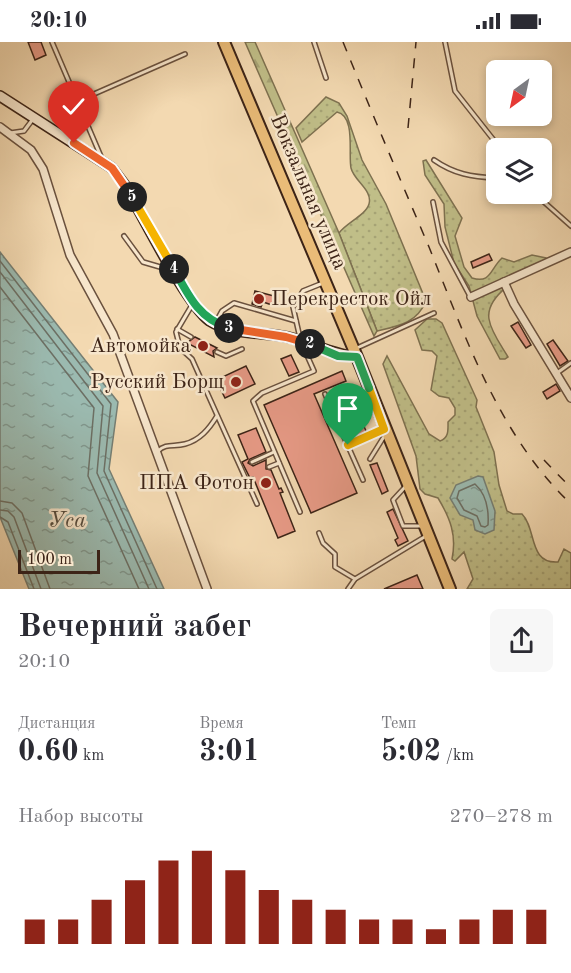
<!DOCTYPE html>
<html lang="ru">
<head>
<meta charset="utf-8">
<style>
  body { margin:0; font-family:"Old Standard TT",serif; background:#f7f7f7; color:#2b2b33; height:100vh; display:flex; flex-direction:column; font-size:22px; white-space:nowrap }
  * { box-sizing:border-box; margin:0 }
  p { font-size:20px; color:#7c7c81 }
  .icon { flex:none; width:33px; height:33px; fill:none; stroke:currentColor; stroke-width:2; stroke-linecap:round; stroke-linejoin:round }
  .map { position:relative; height:547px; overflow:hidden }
  .panel { display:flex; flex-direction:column; background:#fff; flex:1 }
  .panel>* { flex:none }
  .needle { width:39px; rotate:213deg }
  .fabs { position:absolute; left:486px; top:18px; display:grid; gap:12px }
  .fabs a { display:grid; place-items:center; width:66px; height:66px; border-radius:9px; background:#fff; box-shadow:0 3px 9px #0003; font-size:30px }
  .scale { position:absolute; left:18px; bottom:15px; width:82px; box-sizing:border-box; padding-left:6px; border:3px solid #3d2417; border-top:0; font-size:16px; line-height:21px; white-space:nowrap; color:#3d2417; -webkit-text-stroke:4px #f7e6cc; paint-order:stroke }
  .pin { position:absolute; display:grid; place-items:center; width:51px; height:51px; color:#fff; margin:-62px -26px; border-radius:50% 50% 50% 0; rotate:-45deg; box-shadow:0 0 6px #0007 }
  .pin .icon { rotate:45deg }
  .km { position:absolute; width:30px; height:30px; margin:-15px; border-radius:50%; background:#222; color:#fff; font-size:16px; line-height:30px; text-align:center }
  .round { display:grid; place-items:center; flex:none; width:63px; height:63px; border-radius:9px; background:#f7f7f7 }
  .head { display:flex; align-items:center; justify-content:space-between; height:102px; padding:0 18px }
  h1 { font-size:33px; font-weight:800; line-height:45px }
  .metrics { display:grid; grid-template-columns:repeat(3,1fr); gap:9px; height:102px; padding:6px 18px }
  .metrics div { display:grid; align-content:center }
  .metrics b { font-size:30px; font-weight:800 }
  .metrics small { font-size:16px; font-weight:400 }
  .metrics p { font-size:16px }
  .chart { height:168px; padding:12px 18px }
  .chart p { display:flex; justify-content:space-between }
  .chart svg { width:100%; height:108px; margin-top:6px; stroke:#8f2418; stroke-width:6 }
  .status { display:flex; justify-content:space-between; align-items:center; height:42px; padding:0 30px; background:#fff; direction:ltr }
  .status svg { height:16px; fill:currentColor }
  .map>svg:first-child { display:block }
  .grass { fill:url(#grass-dots); stroke:#7e7150; stroke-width:1.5 }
  .forest { fill:url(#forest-firs); stroke:#7e7150; stroke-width:1.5 }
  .water { fill:url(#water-ripples); stroke:#757e73; stroke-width:1.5 }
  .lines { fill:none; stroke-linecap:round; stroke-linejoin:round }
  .shore { stroke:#6c6f64; stroke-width:1.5 }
  .building { fill:#e79a86; stroke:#3d2417; stroke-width:1.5 }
  .lane-casing { stroke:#6a513e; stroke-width:6 }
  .street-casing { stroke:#6a513e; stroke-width:10 }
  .secondary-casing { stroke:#3d2417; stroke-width:12 }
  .primary-casing { stroke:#3d2417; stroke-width:14 }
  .lane { stroke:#f7e6cc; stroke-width:3 }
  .street { stroke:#f7e6cc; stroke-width:7 }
  .secondary { stroke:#f7e6cc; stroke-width:9 }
  .primary { stroke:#eabc78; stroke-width:10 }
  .rail { stroke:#3d2417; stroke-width:1.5; stroke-dasharray:10 10; stroke-linecap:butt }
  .split-1-casing { stroke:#fff; stroke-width:12 }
  .split-2-casing { stroke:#fff; stroke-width:12 }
  .split-3-casing { stroke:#fff; stroke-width:12 }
  .split-4-casing { stroke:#fff; stroke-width:12 }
  .split-5-casing { stroke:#fff; stroke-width:12 }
  .split-6-casing { stroke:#fff; stroke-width:12 }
  .split-1 { stroke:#f5b400; stroke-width:8 }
  .split-2 { stroke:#22a559; stroke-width:8 }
  .split-3 { stroke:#f0652b; stroke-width:8 }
  .split-4 { stroke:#22a559; stroke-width:8 }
  .split-5 { stroke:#f5b400; stroke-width:8 }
  .split-6 { stroke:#f0652b; stroke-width:8 }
  .poi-dot { fill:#8f2418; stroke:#f7e6cc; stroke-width:2 }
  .labels { text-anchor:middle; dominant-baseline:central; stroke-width:5; stroke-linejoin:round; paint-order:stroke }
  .street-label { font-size:21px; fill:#3d2417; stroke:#f7e6cc }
  .poi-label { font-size:21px; fill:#3d2417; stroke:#f7e6cc; text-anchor:end }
  .water-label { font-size:22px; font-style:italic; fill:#544a3d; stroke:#f7e6cc }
</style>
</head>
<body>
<div class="status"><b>20:10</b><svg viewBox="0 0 49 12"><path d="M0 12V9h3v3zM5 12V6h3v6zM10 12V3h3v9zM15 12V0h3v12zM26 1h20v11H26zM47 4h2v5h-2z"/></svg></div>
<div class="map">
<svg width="571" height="547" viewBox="0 0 571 547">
  <defs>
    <pattern id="grass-dots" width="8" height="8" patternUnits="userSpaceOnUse" patternTransform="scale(1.5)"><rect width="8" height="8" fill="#c0be88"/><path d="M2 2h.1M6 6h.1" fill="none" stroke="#a6a375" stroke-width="1.8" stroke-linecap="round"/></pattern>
    <pattern id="forest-firs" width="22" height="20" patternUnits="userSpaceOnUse" patternTransform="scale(1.5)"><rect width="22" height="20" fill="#c0be88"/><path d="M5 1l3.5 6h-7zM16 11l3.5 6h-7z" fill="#a6a375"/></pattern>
    <pattern id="water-ripples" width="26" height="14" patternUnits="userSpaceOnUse" patternTransform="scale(1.5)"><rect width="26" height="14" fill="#9bbab0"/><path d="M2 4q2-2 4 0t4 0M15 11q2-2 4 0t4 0" fill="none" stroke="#80978e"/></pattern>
  </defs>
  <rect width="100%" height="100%" fill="#f3d9b1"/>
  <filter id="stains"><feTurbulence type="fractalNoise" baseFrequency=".00333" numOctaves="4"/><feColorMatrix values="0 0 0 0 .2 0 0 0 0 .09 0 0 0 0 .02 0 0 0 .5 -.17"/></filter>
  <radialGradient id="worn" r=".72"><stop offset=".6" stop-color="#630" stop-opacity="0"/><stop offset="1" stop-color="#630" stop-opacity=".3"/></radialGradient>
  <g class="grass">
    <path d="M326,55L339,61L347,74L362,118L386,162L426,259C417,281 399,284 377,289L339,191C346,181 366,173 369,162C373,148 354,139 351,126C348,112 356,74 337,70L302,100L296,86Z"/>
    <path d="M426,118L462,176L455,194L464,225L472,236C491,242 490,227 502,216L514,220L532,213L546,216L547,220C529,230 485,251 489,277C491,290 501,303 508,315L505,317H500L477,274L469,244L454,221L445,185L444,162L425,133L423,119Z"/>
    <path d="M427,277H436L442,281L477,358L476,365L494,410L499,443L507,469L513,472H522C537,487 528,522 558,520L564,507L571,511V547H467L473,537L464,510L455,519L452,517C457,493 450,476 438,456L425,452L420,447L416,414L383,322L387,314L429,392L440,399C449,396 448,388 448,380L455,373V366L449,356L439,354L431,348L437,314L432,309L422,308L415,288Z"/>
  </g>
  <path class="forest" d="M245,0H255L339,191L377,289L374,294Z"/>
  <g class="water">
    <path d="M0,210L118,360L109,427L164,547H29L0,475Z"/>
    <path d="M478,434L483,435L495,469L494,488L485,492L475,488L473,478L460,473L450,456L456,443Z"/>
  </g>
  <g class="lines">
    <g class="shore">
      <path d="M0,219L111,362L104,429L157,547"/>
      <path d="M0,230L103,364L97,431L149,547"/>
      <path d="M0,245L94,366L88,434L139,547"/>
      <path d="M475,442C486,452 489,468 488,483L485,485L481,484L477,474L464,468L457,456L459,449Z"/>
      <path d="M0,459L12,461L22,471L50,547"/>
      <path d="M0,468L8,469L14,475L41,547"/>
      <path d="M0,475L8,480L34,547"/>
    </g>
  </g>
  <g class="building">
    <path d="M28,0H41L46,13L35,18Z"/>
    <path d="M489,212L492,218L473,226L471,220Z"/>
    <path d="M255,249L274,254L272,263L263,260L261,265L252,262Z"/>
    <path d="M518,280L531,303L526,306L511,284Z"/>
    <path d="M195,295L217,306L213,309L214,315L187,301Z"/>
    <path d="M553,298L568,319L560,324L547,302Z"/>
    <path d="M291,313L299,330L289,334L281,317Z"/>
    <path d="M246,324L255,342L225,356L216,338Z"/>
    <path d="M342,329L346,339L314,352L357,451L311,471L264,363Z"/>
    <path d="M556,342L560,349L547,357L543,350Z"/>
    <path d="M352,358L367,391L358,395L343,362Z"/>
    <path d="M256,386L266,410L250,417L248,421L253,424L266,418V427L271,428L279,447L281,446L283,450L280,451L295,489L278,496L253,435L250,436L242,420L248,417L238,393Z"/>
    <path d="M377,421L388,449L382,452L370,423Z"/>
    <path d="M393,467L408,499L398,504L395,498L398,496L387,470Z"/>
    <path d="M417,533L423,547H384Z"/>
  </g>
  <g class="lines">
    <defs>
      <g id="lane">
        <path d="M52,0L102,117"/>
        <path d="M314,0L326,36"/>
        <path d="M445,0L455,49L500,106"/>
        <path d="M78,59L185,12"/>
        <path d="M10,91L24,89L33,77"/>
        <path d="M434,118C454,132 472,135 496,136"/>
        <path d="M535,152L571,184"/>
        <path d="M433,160L441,200L470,254"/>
        <path d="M124,194L143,220L167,227"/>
        <path d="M192,263L176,290L180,306L192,317L257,462"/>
        <path d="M216,280L222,269L234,261L296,279"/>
        <path d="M177,287L191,295"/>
        <path d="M300,296L293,265L303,249L323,241"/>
        <path d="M357,306L434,271"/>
        <path d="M217,310L226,314L242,307"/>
        <path d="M557,331L571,321"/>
        <path d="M325,352L363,438"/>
        <path d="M348,403L383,388"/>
        <path d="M158,409C166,401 174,405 185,402C200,398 209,387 217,374"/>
        <path d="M370,417L385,393"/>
        <path d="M252,420L274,410"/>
        <path d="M269,425L279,421"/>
        <path d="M405,445L393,458L403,484H423"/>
        <path d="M300,470L253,359L262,351L314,329L302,302"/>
        <path d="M319,491L323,501L335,512V525L355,537"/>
        <path d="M348,547L355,537L426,494"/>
      </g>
      <g id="street">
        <path d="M0,85L31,108L43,127L70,213L113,292L207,547"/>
        <path d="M504,240L514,262L571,356"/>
        <path d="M471,255L571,210"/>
      </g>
      <path id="secondary" d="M0,54L112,126L124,142C142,172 186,262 210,279C232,293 262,290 287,295C311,300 332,313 357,315"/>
      <path id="primary" d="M224,0L357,315L450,547"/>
    </defs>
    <use href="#lane" class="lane-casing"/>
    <use href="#street" class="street-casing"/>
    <use href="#secondary" class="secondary-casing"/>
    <use href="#primary" class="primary-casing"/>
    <use href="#lane" class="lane"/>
    <use href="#street" class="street"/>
    <use href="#secondary" class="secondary"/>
    <use href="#primary" class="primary"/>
    <g class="rail">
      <path d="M343,0C371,69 400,137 429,205C465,294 499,394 571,462"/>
      <path d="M408,86L416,0"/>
      <path d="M544,418L571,446"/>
    </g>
  </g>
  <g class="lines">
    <defs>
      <path id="split-1" d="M348,403L384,387L369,346"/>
      <path id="split-2" d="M310,302L338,314L357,315L369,346"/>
      <path id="split-3" d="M229,286L286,295L310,302"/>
      <path id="split-4" d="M174,227C188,253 199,277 229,286"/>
      <path id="split-5" d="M132,155L174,227"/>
      <path id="split-6" d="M74,101L112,126L132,155"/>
    </defs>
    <use href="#split-1" class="split-1-casing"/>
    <use href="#split-2" class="split-2-casing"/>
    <use href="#split-3" class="split-3-casing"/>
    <use href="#split-4" class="split-4-casing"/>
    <use href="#split-5" class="split-5-casing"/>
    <use href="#split-6" class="split-6-casing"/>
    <use href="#split-1" class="split-1"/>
    <use href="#split-2" class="split-2"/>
    <use href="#split-3" class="split-3"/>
    <use href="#split-4" class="split-4"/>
    <use href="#split-5" class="split-5"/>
    <use href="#split-6" class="split-6"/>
  </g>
  <g class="poi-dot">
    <circle cx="259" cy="257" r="6"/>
    <circle cx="203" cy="304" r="6"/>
    <circle cx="236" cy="340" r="6"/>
    <circle cx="266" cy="441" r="6"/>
  </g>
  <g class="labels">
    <g class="street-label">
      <text transform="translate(308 150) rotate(67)">Вокзальная улица</text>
    </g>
    <g class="poi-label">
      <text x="271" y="257" text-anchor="start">Перекресток Ойл</text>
      <text x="191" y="304">Автомойка</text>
      <text x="224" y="340">Русский Борщ</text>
      <text x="254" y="441">ППА Фотон</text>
    </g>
    <g class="water-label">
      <text x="67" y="479">Уса</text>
    </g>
  </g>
  <rect width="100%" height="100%" filter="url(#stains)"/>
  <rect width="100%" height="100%" fill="url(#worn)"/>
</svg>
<div class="fabs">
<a><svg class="needle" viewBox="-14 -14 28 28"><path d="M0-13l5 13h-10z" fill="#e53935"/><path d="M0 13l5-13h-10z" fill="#7c7c81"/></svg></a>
<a><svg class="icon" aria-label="layers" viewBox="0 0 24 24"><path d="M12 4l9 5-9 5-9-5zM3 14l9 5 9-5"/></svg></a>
</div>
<div class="scale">100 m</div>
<div class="pin" style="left:348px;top:403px;background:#1e9e55"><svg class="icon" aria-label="arrive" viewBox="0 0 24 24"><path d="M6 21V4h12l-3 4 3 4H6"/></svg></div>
<div class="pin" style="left:74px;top:101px;background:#d93025"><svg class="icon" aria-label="check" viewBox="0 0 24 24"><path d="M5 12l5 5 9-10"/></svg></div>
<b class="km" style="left:310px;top:302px">2</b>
<b class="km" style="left:229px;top:286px">3</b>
<b class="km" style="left:174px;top:227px">4</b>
<b class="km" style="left:132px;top:155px">5</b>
</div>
<section class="panel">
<div class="head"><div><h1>Вечерний забег</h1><p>20:10</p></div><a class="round"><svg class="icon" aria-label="share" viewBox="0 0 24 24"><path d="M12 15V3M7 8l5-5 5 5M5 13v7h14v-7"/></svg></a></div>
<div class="metrics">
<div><p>Дистанция</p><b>0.60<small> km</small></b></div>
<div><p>Время</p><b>3:01</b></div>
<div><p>Темп</p><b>5:02<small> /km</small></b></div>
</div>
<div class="chart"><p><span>Набор высоты</span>270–278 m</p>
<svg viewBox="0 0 160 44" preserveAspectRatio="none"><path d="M5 44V34M15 44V34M25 44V26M35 44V18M45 44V10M55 44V6M65 44V14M75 44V22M85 44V26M95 44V30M105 44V34M115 44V34M125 44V38M135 44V34M145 44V30M155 44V30"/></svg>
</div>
</section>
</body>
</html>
